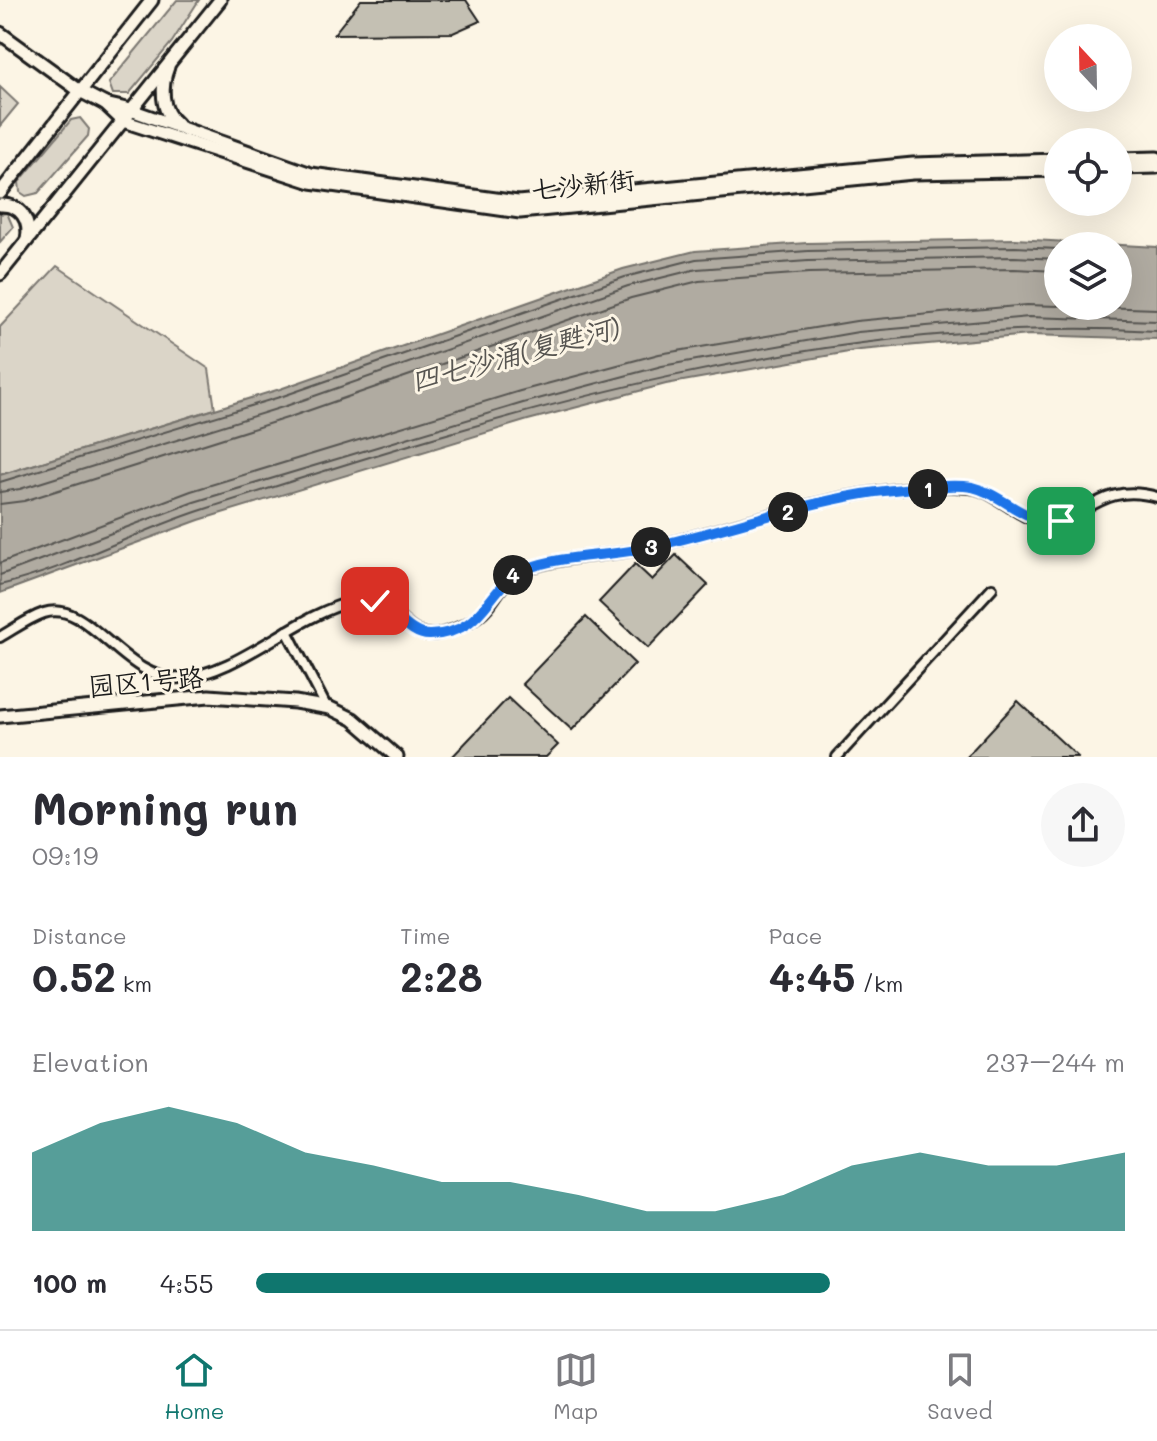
<!DOCTYPE html>
<html lang="en">
<head>
<meta charset="utf-8">
<style>
  body { margin:0; font-family:Mali,"LXGW WenKai TC",sans-serif; background:#f7f7f7; color:#2b2b33; height:100vh; display:flex; flex-direction:column; font-size:30px; white-space:nowrap }
  * { box-sizing:border-box; margin:0 }
  p { font-size:26px; color:#7c7c81 }
  .icon { flex:none; width:44px; height:44px; fill:none; stroke:currentColor; stroke-width:2; stroke-linecap:round; stroke-linejoin:round }
  .map { position:relative; height:757px; overflow:hidden }
  .sheet { display:flex; flex-direction:column; background:#fff; flex:1 }
  .sheet>* { flex:none }
  .needle { width:52px; rotate:338deg }
  .buttons { position:absolute; left:1044px; top:24px; display:grid; gap:16px }
  .buttons a { display:grid; place-items:center; width:88px; height:88px; border-radius:50%; background:#fff; box-shadow:0 8px 32px #0002; font-size:40px }
  .pin { position:absolute; display:grid; place-items:center; width:68px; height:68px; color:#fff; margin:-34px; border-radius:16px; box-shadow:0 4px 12px #0006 }
  .km { position:absolute; width:40px; height:40px; margin:-20px; border-radius:50%; background:#222; color:#fff; font-size:22px; line-height:40px; text-align:center }
  .round { display:grid; place-items:center; flex:none; width:84px; height:84px; border-radius:42px; background:#f7f7f7 }
  .overview { display:flex; align-items:center; justify-content:space-between; height:136px; padding:0 32px }
  h1 { font-size:44px; font-weight:700; line-height:60px }
  .metrics { display:grid; grid-template-columns:repeat(3,1fr); gap:12px; height:136px; padding:8px 32px }
  .metrics div { display:grid; align-content:center }
  .metrics b { font-size:40px; font-weight:700 }
  .metrics small { font-size:22px; font-weight:400 }
  .metrics p { font-size:22px }
  .chart { height:224px; padding:16px 32px }
  .chart p { display:flex; justify-content:space-between }
  .chart svg { width:100%; height:144px; margin-top:8px; fill:#0f766e; opacity:.7 }
  ul { padding:0 32px; list-style:none; font-size:26px }
  li { display:grid; grid-template-columns:128px 96px 1fr; align-items:center; height:60px }
  li i { height:20px; border-radius:10px; background:#0f766e }
  .tab-bar { display:flex; justify-content:space-around; align-items:center; height:112px; border-top:2px solid #e1e1e2; background:#fff; font-size:22px; color:#7c7c81 }
  .tab-bar a { display:grid; justify-items:center; gap:4px }
  .tab-bar .on { color:#0f766e }
  .map>svg:first-child { display:block }
  .green { fill:#dbd5c8; stroke:#7c7872; stroke-width:2 }
  .water { fill:#b0aba1; stroke:#75726c; stroke-width:2; fill-rule:evenodd }
  .lines { fill:none; stroke-linecap:round; stroke-linejoin:round }
  .shore { stroke:#575551; stroke-width:2 }
  .building { fill:#c4c0b3; stroke:#1c1c1c; stroke-width:2 }
  .street-casing { stroke:#1c1c1c; stroke-width:14 }
  .secondary-casing { stroke:#1c1c1c; stroke-width:17 }
  .street { stroke:#fcf5e5; stroke-width:8 }
  .secondary { stroke:#fcf5e5; stroke-width:11 }
  .route-casing { stroke:#fff; stroke-width:16 }
  .route { stroke:#1a73e8; stroke-width:10 }
  .labels { text-anchor:middle; dominant-baseline:central; stroke-width:6; stroke-linejoin:round; paint-order:stroke }
  .street-label { font-size:26px; fill:#1c1c1c; stroke:#fcf5e5 }
  .water-label { font-size:28px; font-style:italic; fill:#575551; stroke:#fcf5e5 }
</style>
</head>
<body>
<div class="map">
<svg width="1157" height="757" viewBox="0 0 1157 757">
  <rect width="100%" height="100%" fill="#fcf5e5"/>
  <filter id="ink" filterUnits="userSpaceOnUse"><feTurbulence type="fractalNoise" baseFrequency=".0125" numOctaves="2"/><feDisplacementMap in="SourceGraphic" scale="16" xChannelSelector="R" yChannelSelector="G"/><feConvolveMatrix kernelMatrix="1 2 1 2 8 2 1 2 1" color-interpolation-filters="sRGB"/></filter>
  <g filter="url(#ink)">
    <g class="green">
      <path d="M177,0H199L172,42L129,94H113L109,83Z"/>
      <path d="M0,87L18,104L0,126Z"/>
      <path d="M80,118L89,129L88,136L38,193L26,196L20,192L19,182L71,120Z"/>
      <path d="M7,213L13,227L0,242V214Z"/>
      <path d="M57,266L209,369L215,409L0,475V327Z"/>
    </g>
    <path class="water" d="M1015,239L1157,247V339L1030,335L860,350L666,384L528,420L199,520L0,593V475L280,389L623,269L695,251L807,243ZM1058,246H1118V306H1058Z"/>
    <g class="lines">
      <g class="shore">
        <path d="M1070,306L1157,309"/>
        <path d="M0,482L283,396L625,277L696,259L808,251L1015,247L1058,249"/>
        <path d="M0,492L20,489L286,406L628,286L697,269L808,261L1014,257L1058,259"/>
        <path d="M0,504L24,501L290,417L631,298L699,281L809,273L1014,269L1058,271"/>
        <path d="M0,563L191,491L520,391L659,354L856,321L1027,305L1058,306"/>
        <path d="M0,575L194,502L523,403L662,366L858,332L1029,317L1157,321"/>
        <path d="M0,585C68,569 132,533 199,511C508,411 829,312 1157,331"/>
      </g>
    </g>
    <g class="building">
      <path d="M361,0H466L480,21L453,33L334,34Z"/>
      <path d="M676,555L708,585L648,648L599,602L635,564L652,580Z"/>
      <path d="M586,617L635,664L572,730L522,684Z"/>
      <path d="M508,698L558,745L546,757H452Z"/>
      <path d="M1018,701L1078,757H966Z"/>
    </g>
    <g class="lines">
      <defs>
        <g id="street">
          <path d="M287,631L327,708"/>
          <path d="M0,637C14,629 29,618 44,613C90,598 124,683 181,678C240,673 296,614 355,601C396,593 403,642 439,634C456,630 476,621 488,607C502,590 504,577 527,569C566,555 612,557 652,547C746,524 873,477 970,488C995,490 1018,520 1044,522C1083,525 1098,480 1157,497"/>
          <path d="M837,757L992,588"/>
        </g>
        <g id="secondary">
          <path d="M0,33L80,91L105,104L131,110L311,174L518,202L913,164L1058,160"/>
          <path d="M168,67C161,85 160,111 177,124"/>
          <path d="M105,104L123,121L311,182L520,212L913,173L1058,170"/>
          <path d="M1118,159L1157,158"/>
          <path d="M1118,168L1157,167"/>
          <path d="M0,193L152,0"/>
          <path d="M0,205C21,204 31,221 27,240"/>
          <path d="M0,274L220,0"/>
          <path d="M0,716L209,696L295,702L330,708L353,719L397,757"/>
        </g>
      </defs>
      <use href="#street" class="street-casing"/>
      <use href="#secondary" class="secondary-casing"/>
      <use href="#street" class="street"/>
      <use href="#secondary" class="secondary"/>
    </g>
  </g>
  <g class="lines" filter="url(#ink)">
    <defs>
      <path id="route" d="M375,601C394,608 409,636 430,635C488,633 486,585 526,569C564,554 611,557 651,547C722,531 792,506 863,494C887,490 951,483 972,487C1006,495 1022,524 1061,521"/>
    </defs>
    <use href="#route" class="route-casing"/>
    <use href="#route" class="route"/>
  </g>
  <g class="labels">
    <g class="street-label">
      <text transform="translate(583 184) rotate(-6)">七沙新街</text>
      <text transform="translate(146 681) rotate(-5)">园区1号路</text>
    </g>
    <g class="water-label">
      <text transform="translate(515 353) rotate(-15)">四七沙涌(复甦河)</text>
    </g>
  </g>
</svg>
<div class="buttons">
<a><svg class="needle" viewBox="-14 -14 28 28"><path d="M0-13l5 13h-10z" fill="#e53935"/><path d="M0 13l5-13h-10z" fill="#7c7c81"/></svg></a>
<a><svg class="icon" aria-label="locate" viewBox="0 0 24 24"><circle cx="12" cy="12" r="6"/><path d="M12 2v4M12 18v4M2 12h4M18 12h4"/></svg></a>
<a><svg class="icon" aria-label="layers" viewBox="0 0 24 24"><path d="M12 4l9 5-9 5-9-5zM3 14l9 5 9-5"/></svg></a>
</div>
<div class="pin" style="left:1061px;top:521px;background:#1e9e55"><svg class="icon" aria-label="arrive" viewBox="0 0 24 24"><path d="M6 21V4h12l-3 4 3 4H6"/></svg></div>
<div class="pin" style="left:375px;top:601px;background:#d93025"><svg class="icon" aria-label="check" viewBox="0 0 24 24"><path d="M5 12l5 5 9-10"/></svg></div>
<b class="km" style="left:928px;top:489px">1</b>
<b class="km" style="left:788px;top:512px">2</b>
<b class="km" style="left:651px;top:547px">3</b>
<b class="km" style="left:513px;top:575px">4</b>
</div>
<section class="sheet">
<div class="overview"><div><h1>Morning run</h1><p>09:19</p></div><a class="round"><svg class="icon" aria-label="share" viewBox="0 0 24 24"><path d="M12 15V3M7 8l5-5 5 5M5 13v7h14v-7"/></svg></a></div>
<div class="metrics">
<div><p>Distance</p><b>0.52<small> km</small></b></div>
<div><p>Time</p><b>2:28</b></div>
<div><p>Pace</p><b>4:45<small> /km</small></b></div>
</div>
<div class="chart"><p><span>Elevation</span>237–244 m</p>
<svg viewBox="0 0 160 44" preserveAspectRatio="none"><path d="M0 44V20L10 11L20 6L30 11L40 20L50 24L60 29L70 29L80 33L90 38L100 38L110 33L120 24L130 20L140 24L150 24L160 20V44z"/></svg>
</div>
<ul>
<li><b>100 m</b>4:55<i style="width:66%"></i></li>
</ul>
</section>
<nav class="tab-bar">
<a class="on"><svg class="icon" aria-label="home" viewBox="0 0 24 24"><path d="M3 11l9-7 9 7M6 9v11h12V9"/></svg>Home</a>
<a><svg class="icon" aria-label="map" viewBox="0 0 24 24"><path d="M3 6l6-2 6 2 6-2v14l-6 2-6-2-6 2zM9 4v14M15 6v14"/></svg>Map</a>
<a><svg class="icon" aria-label="saved" viewBox="0 0 24 24"><path d="M7 4h10v16l-5-4-5 4z"/></svg>Saved</a>
</nav>
</body>
</html>
